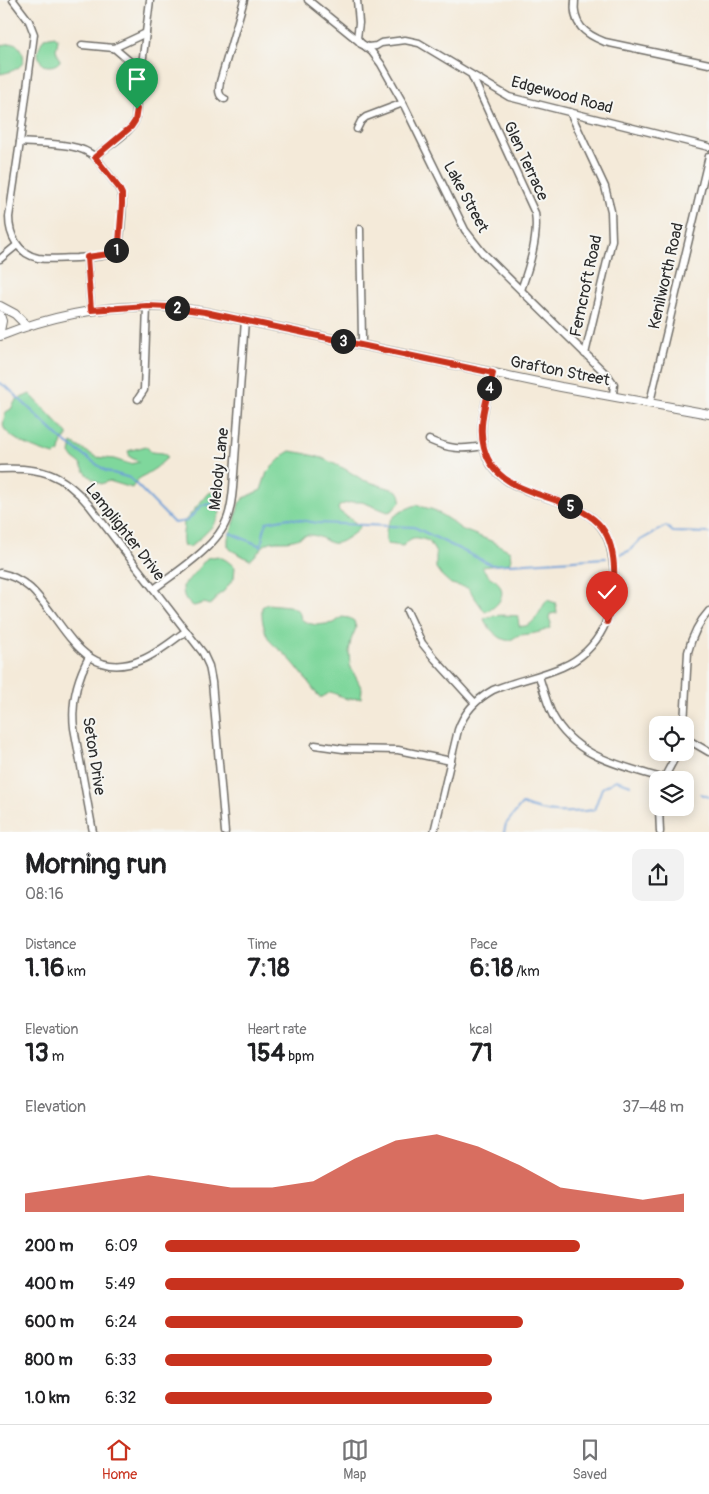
<!DOCTYPE html>
<html lang="en">
<head>
<meta charset="utf-8">
<style>
  body { margin:0; font-family:Pangolin,sans-serif; background:#f2f2f2; color:#202124; height:100vh; display:flex; flex-direction:column; font-size:19px; white-space:nowrap }
  * { box-sizing:border-box; margin:0 }
  p { font-size:16px; color:#757577 }
  .icon { flex:none; width:28px; height:28px; fill:none; stroke:currentColor; stroke-width:2; stroke-linecap:round; stroke-linejoin:round }
  .map { position:relative; height:832px; overflow:hidden }
  .details { display:flex; flex-direction:column; background:#fff; flex:1 }
  .details>* { flex:none }
  .buttons { position:absolute; left:649px; top:716px; display:grid; gap:10px }
  .buttons a { display:grid; place-items:center; width:45px; height:45px; border-radius:10px; background:#fff; box-shadow:0 2px 12px #0003; font-size:25px }
  .pin { position:absolute; display:grid; place-items:center; width:42px; height:42px; color:#fff; margin:-51px -21px; border-radius:50% 50% 50% 0; rotate:-45deg; box-shadow:0 0 5px #0007 }
  .pin .icon { rotate:45deg }
  .km { position:absolute; width:25px; height:25px; margin:-12px; border-radius:50%; background:#222; color:#fff; font-size:14px; line-height:25px; text-align:center }
  .round { display:grid; place-items:center; flex:none; width:52px; height:52px; border-radius:10px; background:#f2f2f2 }
  .head { display:flex; align-items:center; justify-content:space-between; height:85px; padding:0 25px }
  h1 { font-size:28px; font-weight:800; line-height:38px }
  .stats { display:grid; grid-template-columns:repeat(3,1fr); gap:8px; height:85px; padding:5px 25px }
  .stats div { display:grid; align-content:center }
  .stats b { font-size:25px; font-weight:800 }
  .stats small { font-size:14px; font-weight:400 }
  .stats p { font-size:14px }
  .chart { height:140px; padding:10px 25px }
  .chart p { display:flex; justify-content:space-between }
  .chart svg { width:100%; height:90px; margin-top:5px; fill:#c8321e; opacity:.7 }
  ul { padding:0 25px; list-style:none; font-size:16px }
  li { display:grid; grid-template-columns:80px 60px 1fr; align-items:center; height:38px }
  li i { height:12px; border-radius:6px; background:#c8321e }
  .tabs { display:flex; justify-content:space-around; align-items:center; height:70px; border-top:1px solid #e0e0e0; background:#fff; font-size:14px; color:#757577 }
  .tabs a { display:grid; justify-items:center; gap:2px }
  .tabs .on { color:#c8321e }
  .map>svg:first-child { display:block }
  .green { fill:#7fd79c; stroke:#558164 }
  .lines { fill:none; stroke-linecap:round; stroke-linejoin:round }
  .stream { stroke:#6d9fd8; stroke-width:2 }
  .minor-casing { stroke:#716e68; stroke-width:9 }
  .major-casing { stroke:#716e68; stroke-width:10 }
  .minor { stroke:#fff; stroke-width:6 }
  .major { stroke:#fff; stroke-width:8 }
  .route-casing { stroke:#fff; stroke-width:10 }
  .route { stroke:#c8321e; stroke-width:6 }
  .labels { text-anchor:middle; dominant-baseline:central; stroke-width:4; stroke-linejoin:round; paint-order:stroke }
  .street-label { font-size:16px; fill:#2b2b2b; stroke:#f6f6f2 }
</style>
</head>
<body>
<div class="map">
<svg width="709" height="832" viewBox="0 0 709 832">
  <rect width="100%" height="100%" fill="#f6f6f2"/>
  <filter id="ink" filterUnits="userSpaceOnUse"><feTurbulence type="fractalNoise" baseFrequency=".02" numOctaves="2"/><feDisplacementMap in="SourceGraphic" scale="10" xChannelSelector="R" yChannelSelector="G"/><feConvolveMatrix kernelMatrix="1 2 1 2 8 2 1 2 1" color-interpolation-filters="sRGB"/></filter>
  <filter id="wash" filterUnits="userSpaceOnUse"><feTurbulence type="fractalNoise" baseFrequency=".0096" numOctaves="4" result="noise"/><feDisplacementMap in="SourceGraphic" scale="20" xChannelSelector="R" yChannelSelector="G"/><feGaussianBlur stdDeviation="1.12" result="paint"/><feColorMatrix in="noise" values="0 0 0 0 0 0 0 0 0 0 0 0 0 0 0 0 0 1.4 0 .05"/><feComposite in="paint" operator="in"/></filter>
  <g filter="url(#wash)">
    <rect width="100%" height="100%" fill="#f4ead9"/>
    <g class="green">
      <path d="M55,36L58,40L56,50L60,61C56,66 50,67 43,65C35,53 38,49 44,38Z"/>
      <path d="M14,43C18,45 19,47 22,52C29,67 11,72 0,74V45Z"/>
      <path d="M30,394L67,433V438L62,440L60,452L54,455C41,451 11,441 4,428C2,423 5,417 6,412L11,409L16,400Z"/>
      <path d="M72,443L96,457L114,459L130,464L139,462L130,457L128,451L146,446L151,452L163,453L168,457L156,468L137,480L132,488L109,481L101,484C90,478 85,474 80,463L74,459L70,453Z"/>
      <path d="M290,451L303,453L322,458L345,469L363,480L395,490C400,492 401,495 401,501L393,510L388,512L362,502H352L340,505L338,509L339,511L360,526C358,531 354,533 350,536C328,552 330,537 311,535C303,534 300,539 293,540C285,542 277,540 270,542C260,546 258,555 250,560L231,550L228,546V538L235,521L239,503L244,498L261,490L267,472L285,454Z"/>
      <path d="M217,492C231,515 205,534 190,547L184,546C181,539 184,530 184,522L208,493Z"/>
      <path d="M416,505L434,510L451,521L461,529L491,541L510,551L511,560L508,564L482,567C484,570 487,574 490,577C493,579 496,580 499,584C507,597 496,608 485,612L468,588L451,584L441,575L436,568V553L429,541C415,537 413,535 403,546L387,544C381,521 397,512 416,505Z"/>
      <path d="M218,556L226,560L235,567L234,578L224,591L217,596L215,601L209,605L204,603L194,606C185,602 183,596 183,586L207,558Z"/>
      <path d="M547,600L556,603L557,613L550,614L549,618L551,623L550,628C540,633 531,634 520,635C515,636 514,639 510,640C502,643 486,626 484,619C492,614 508,615 518,616L519,626C534,629 539,611 547,600Z"/>
      <path d="M267,604L289,606L299,611L301,619L307,623L317,625L334,623L342,617L349,618L354,621L356,628L351,640L349,651L350,666L362,689L361,698L347,699L331,692L322,697H319C309,683 299,669 288,657C282,651 275,647 270,641C264,632 261,618 262,607Z"/>
    </g>
    <g class="lines">
      <g class="stream">
        <path d="M0,383L8,388L61,439L106,471L130,478L174,523L187,521L202,505L214,504L221,510"/>
        <path d="M230,533L261,546L266,522L289,518L317,523L414,527L492,565L606,558"/>
        <path d="M621,554L629,551L639,541L666,526L673,532L709,533"/>
        <path d="M701,794L709,797"/>
        <path d="M504,832L506,824L522,804C548,815 567,813 594,810L602,788L616,780L631,785"/>
      </g>
    </g>
  </g>
  <g filter="url(#ink)">
    <g class="lines">
      <defs>
        <g id="minor">
          <path d="M13,0L29,21L34,34L20,142C42,144 79,142 95,157C107,146 128,135 135,121L150,0"/>
          <path d="M308,0L372,52L381,64L403,103L465,230L482,252L609,377L614,384L613,395"/>
          <path d="M357,0L359,23L357,38L361,44L368,47L376,46L381,43L405,40L419,43L509,97L709,147"/>
          <path d="M575,0C572,25 585,34 605,42L709,64"/>
          <path d="M82,45L114,48L146,33"/>
          <path d="M114,48L140,70"/>
          <path d="M472,76L535,213C539,237 529,267 521,290"/>
          <path d="M225,99C217,96 219,88 220,82L244,0"/>
          <path d="M570,112L605,187L611,211L612,240L585,354"/>
          <path d="M357,129L361,121L366,117L403,103"/>
          <path d="M20,142L9,217C9,235 18,254 38,258C50,260 64,258 77,258C89,257 108,258 117,249C121,239 124,202 121,193C120,188 99,162 95,157"/>
          <path d="M87,257L91,310"/>
          <path d="M0,259L17,245"/>
          <path d="M360,345L362,339L360,229"/>
          <path d="M138,399L144,390L147,306"/>
          <path d="M650,402L709,156"/>
          <path d="M429,440C449,449 461,450 483,446"/>
          <path d="M0,469C41,467 62,473 89,505L203,653L209,666L212,682L225,832"/>
          <path d="M0,573C11,575 22,581 30,588C64,619 82,685 141,660C157,654 172,641 186,631"/>
          <path d="M154,589C176,572 218,546 227,519C231,509 232,499 233,488L245,320"/>
          <path d="M407,611L422,643L435,659L475,703"/>
          <path d="M89,657C77,679 71,703 74,728L93,832"/>
          <path d="M539,676C543,689 547,704 553,716C576,758 621,765 664,779"/>
          <path d="M684,725L688,652C692,636 698,623 709,611"/>
          <path d="M685,738L709,752"/>
          <path d="M315,745L343,749L398,750L451,761"/>
          <path d="M663,780L678,752"/>
          <path d="M659,808L660,832"/>
          <path d="M434,832L458,730C464,712 477,699 493,690C515,681 539,677 562,667C600,651 617,611 614,571C612,550 609,530 591,517C561,495 513,497 491,465C473,438 486,401 493,373"/>
        </g>
        <g id="major">
          <path d="M0,306L15,314L27,326"/>
          <path d="M0,315L2,321L0,331"/>
          <path d="M0,336C53,315 109,304 167,307C180,308 193,310 205,312L561,387L709,414"/>
        </g>
      </defs>
      <use href="#minor" class="minor-casing"/>
      <use href="#major" class="major-casing"/>
      <use href="#minor" class="minor"/>
      <use href="#major" class="major"/>
    </g>
  </g>
  <g class="lines" filter="url(#ink)">
    <defs>
      <path id="route" d="M137,109L135,121L131,127L95,157L119,188L122,194V204L119,242L117,248L109,254L87,257L91,310L147,306L169,307L205,312L493,373C488,396 477,424 484,448C498,500 566,491 598,523C609,534 613,551 614,566C615,587 614,601 607,622"/>
    </defs>
    <use href="#route" class="route-casing"/>
    <use href="#route" class="route"/>
  </g>
  <g class="labels">
    <g class="street-label">
      <text transform="translate(562 95) rotate(15)">Edgewood Road</text>
      <text transform="translate(526 161) rotate(65)">Glen Terrace</text>
      <text transform="translate(466 197) rotate(62)">Lake Street</text>
      <text transform="translate(666 276) rotate(-77)">Kenilworth Road</text>
      <text transform="translate(586 286) rotate(-78)">Ferncroft Road</text>
      <text transform="translate(560 371) rotate(11)">Grafton Street</text>
      <text transform="translate(219 469) rotate(-84)">Melody Lane</text>
      <text transform="translate(125 532) rotate(52)">Lamplighter Drive</text>
      <text transform="translate(94 756) rotate(81)">Seton Drive</text>
    </g>
  </g>
</svg>
<div class="buttons">
<a><svg class="icon" aria-label="locate" viewBox="0 0 24 24"><circle cx="12" cy="12" r="6"/><path d="M12 2v4M12 18v4M2 12h4M18 12h4"/></svg></a>
<a><svg class="icon" aria-label="layers" viewBox="0 0 24 24"><path d="M12 4l9 5-9 5-9-5zM3 14l9 5 9-5"/></svg></a>
</div>
<div class="pin" style="left:137px;top:109px;background:#1e9e55"><svg class="icon" aria-label="arrive" viewBox="0 0 24 24"><path d="M6 21V4h12l-3 4 3 4H6"/></svg></div>
<div class="pin" style="left:607px;top:622px;background:#d93025"><svg class="icon" aria-label="check" viewBox="0 0 24 24"><path d="M5 12l5 5 9-10"/></svg></div>
<b class="km" style="left:116px;top:250px">1</b>
<b class="km" style="left:177px;top:308px">2</b>
<b class="km" style="left:343px;top:341px">3</b>
<b class="km" style="left:489px;top:388px">4</b>
<b class="km" style="left:570px;top:506px">5</b>
</div>
<section class="details">
<div class="head"><div><h1>Morning run</h1><p>08:16</p></div><a class="round"><svg class="icon" aria-label="share" viewBox="0 0 24 24"><path d="M12 15V3M7 8l5-5 5 5M5 13v7h14v-7"/></svg></a></div>
<div class="stats">
<div><p>Distance</p><b>1.16<small> km</small></b></div>
<div><p>Time</p><b>7:18</b></div>
<div><p>Pace</p><b>6:18<small> /km</small></b></div>
</div>
<div class="stats">
<div><p>Elevation</p><b>13<small> m</small></b></div>
<div><p>Heart rate</p><b>154<small> bpm</small></b></div>
<div><p>kcal</p><b>71</b></div>
</div>
<div class="chart"><p><span>Elevation</span>37–48 m</p>
<svg viewBox="0 0 160 44" preserveAspectRatio="none"><path d="M0 44V35L10 32L20 29L30 26L40 29L50 32L60 32L70 29L80 18L90 9L100 6L110 12L120 21L130 32L140 35L150 38L160 35V44z"/></svg>
</div>
<ul>
<li><b>200 m</b>6:09<i style="width:80%"></i></li>
<li><b>400 m</b>5:49<i style="width:100%"></i></li>
<li><b>600 m</b>6:24<i style="width:69%"></i></li>
<li><b>800 m</b>6:33<i style="width:63%"></i></li>
<li><b>1.0 km</b>6:32<i style="width:63%"></i></li>
</ul>
</section>
<nav class="tabs">
<a class="on"><svg class="icon" aria-label="home" viewBox="0 0 24 24"><path d="M3 11l9-7 9 7M6 9v11h12V9"/></svg>Home</a>
<a><svg class="icon" aria-label="map" viewBox="0 0 24 24"><path d="M3 6l6-2 6 2 6-2v14l-6 2-6-2-6 2zM9 4v14M15 6v14"/></svg>Map</a>
<a><svg class="icon" aria-label="saved" viewBox="0 0 24 24"><path d="M7 4h10v16l-5-4-5 4z"/></svg>Saved</a>
</nav>
</body>
</html>
